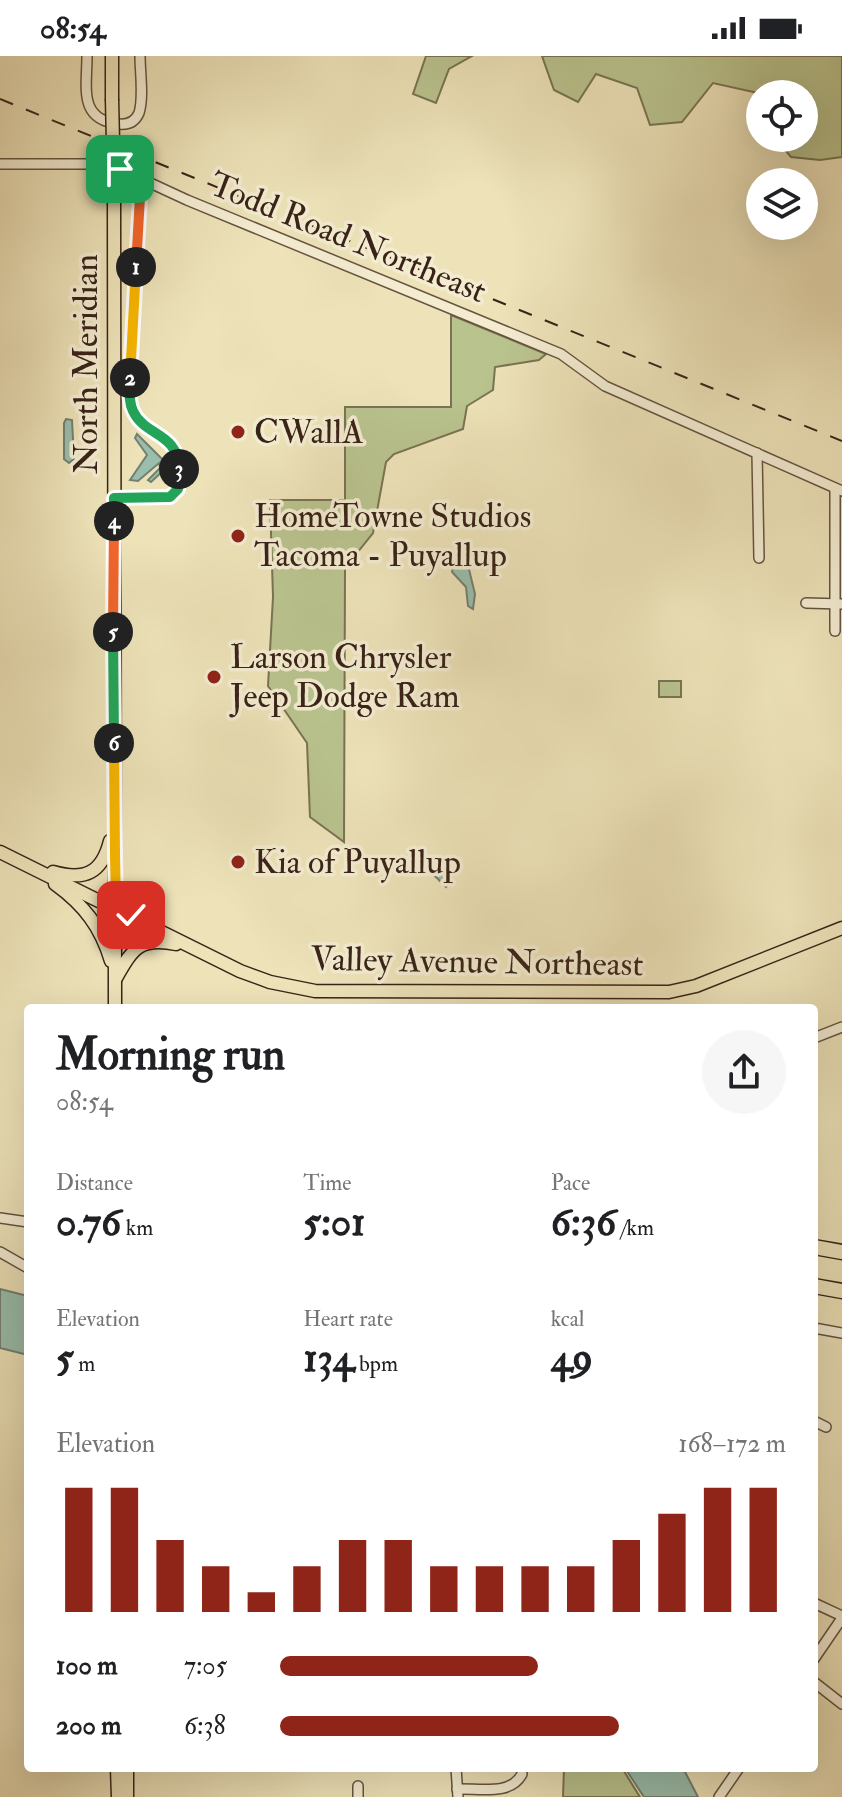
<!DOCTYPE html>
<html lang="en">
<head>
<meta charset="utf-8">
<style>
  body { margin:0; font-family:"IM FELL Double Pica",serif; background:#f6f6f6; color:#202124; height:100vh; display:flex; flex-direction:column; font-size:30px; white-space:nowrap }
  * { box-sizing:border-box; margin:0 }
  p { font-size:26px; color:#757577 }
  .icon { flex:none; width:44px; height:44px; fill:none; stroke:currentColor; stroke-width:2; stroke-linecap:round; stroke-linejoin:round }
  .map { position:relative; flex:1; overflow:hidden }
  .panel { position:absolute; left:24px; top:948px; width:794px; height:768px; display:flex; flex-direction:column; background:#fff; border-radius:8px; box-shadow:0 8px 32px #0002 }
  .panel>* { flex:none }
  .tools { position:absolute; left:746px; top:24px; display:grid; gap:16px }
  .tools a { display:grid; place-items:center; width:72px; height:72px; border-radius:50%; background:#fff; box-shadow:0 8px 32px #0002; font-size:40px }
  .pin { position:absolute; display:grid; place-items:center; width:68px; height:68px; color:#fff; margin:-34px; border-radius:16px; box-shadow:0 4px 12px #0006 }
  .km { position:absolute; width:40px; height:40px; margin:-20px; border-radius:50%; background:#222; color:#fff; font-size:22px; line-height:40px; text-align:center }
  .round { display:grid; place-items:center; flex:none; width:84px; height:84px; border-radius:42px; background:#f6f6f6 }
  .headline { display:flex; align-items:center; justify-content:space-between; height:136px; padding:0 32px }
  h1 { font-size:44px; font-weight:800; line-height:60px }
  .metrics { display:grid; grid-template-columns:repeat(3,1fr); gap:12px; height:136px; padding:8px 32px }
  .metrics div { display:grid; align-content:center }
  .metrics b { font-size:40px; font-weight:800 }
  .metrics small { font-size:22px; font-weight:400 }
  .metrics p { font-size:22px }
  .chart { height:224px; padding:16px 32px }
  .chart p { display:flex; justify-content:space-between }
  .chart svg { width:100%; height:144px; margin-top:8px; stroke:#8f2418; stroke-width:6 }
  ul { padding:0 32px; list-style:none; font-size:26px }
  li { display:grid; grid-template-columns:128px 96px 1fr; align-items:center; height:60px }
  li i { height:20px; border-radius:10px; background:#8f2418 }
  .status { display:flex; justify-content:space-between; align-items:center; height:56px; padding:0 40px; background:#fff; direction:ltr }
  .status svg { height:22px; fill:currentColor }
  .map>svg:first-child { display:block }
  .green { fill:#b9c38e; stroke:#797353; stroke-width:2 }
  .water { fill:#99beac; stroke:#738071; stroke-width:2 }
  .lines { fill:none; stroke-linecap:round; stroke-linejoin:round }
  .minor-casing { stroke:#665340; stroke-width:12 }
  .major-casing { stroke:#392318; stroke-width:15 }
  .highway-casing { stroke:#392318; stroke-width:17 }
  .minor { stroke:#f3ecd1; stroke-width:9 }
  .major { stroke:#ede2b8; stroke-width:12 }
  .highway { stroke:#ede2b8; stroke-width:14 }
  .rail { stroke:#392318; stroke-width:2; stroke-dasharray:14 14; stroke-linecap:butt }
  .major-bridge-casing { stroke:#392318; stroke-width:15; stroke-linecap:butt }
  .major-bridge { stroke:#ede2b8; stroke-width:12 }
  .split-1-casing { stroke:#fff; stroke-width:16 }
  .split-2-casing { stroke:#fff; stroke-width:16 }
  .split-3-casing { stroke:#fff; stroke-width:16 }
  .split-4-casing { stroke:#fff; stroke-width:16 }
  .split-5-casing { stroke:#fff; stroke-width:16 }
  .split-6-casing { stroke:#fff; stroke-width:16 }
  .split-7-casing { stroke:#fff; stroke-width:16 }
  .split-8-casing { stroke:#fff; stroke-width:16 }
  .split-1 { stroke:#f0652b; stroke-width:10 }
  .split-2 { stroke:#f5b400; stroke-width:10 }
  .split-3 { stroke:#22a559; stroke-width:10 }
  .split-4 { stroke:#22a559; stroke-width:10 }
  .split-5 { stroke:#f0652b; stroke-width:10 }
  .split-6 { stroke:#22a559; stroke-width:10 }
  .split-7 { stroke:#f5b400; stroke-width:10 }
  .split-8 { stroke:#f5b400; stroke-width:10 }
  .poi-dot { fill:#8f2418; stroke:#f3ecd1; stroke-width:3 }
  .labels { text-anchor:middle; dominant-baseline:central; stroke-width:7; stroke-linejoin:round; paint-order:stroke }
  .street-label { font-size:34px; fill:#392318; stroke:#f3ecd1 }
  .poi-label { font-size:34px; fill:#392318; stroke:#f3ecd1; text-anchor:start }
</style>
</head>
<body>
<div class="status"><b>08:54</b><svg viewBox="0 0 49 12"><path d="M0 12V9h3v3zM5 12V6h3v6zM10 12V3h3v9zM15 12V0h3v12zM26 1h20v11H26zM47 4h2v5h-2z"/></svg></div>
<div class="map">
<svg width="842" height="1741" viewBox="0 0 842 1741">
  <rect width="100%" height="100%" fill="#ede2b8"/>
  <filter id="stains"><feTurbulence type="fractalNoise" baseFrequency=".0025" numOctaves="4"/><feColorMatrix values="0 0 0 0 .2 0 0 0 0 .09 0 0 0 0 .02 0 0 0 .5 -.17"/></filter>
  <radialGradient id="worn" r=".72"><stop offset=".6" stop-color="#630" stop-opacity="0"/><stop offset="1" stop-color="#630" stop-opacity=".3"/></radialGradient>
  <g class="green">
    <path d="M426,0H472L449,13L436,47L413,38Z"/>
    <path d="M542,0H842V101L820,104L791,101L780,88V82H804V38H781L784,33L758,37L713,27L682,66L650,69L637,32L596,18L578,46L554,34Z"/>
    <path d="M451,259L546,298L539,304L495,311L493,334L467,350L463,373L394,398L386,406L373,477L345,512L344,786L310,761L307,687L268,630L273,541L270,444H345V351H451Z"/>
    <rect x="659" y="625" width="22" height="16"/>
    <path d="M564,1712H622L640,1741H563Z"/>
  </g>
  <g class="water">
    <path d="M66,363L72,364L74,403L69,407L64,403V367Z"/>
    <path d="M137,378L165,406V413L151,426L148,424L160,412L159,407L138,425L130,424L147,399L135,382Z"/>
    <path d="M463,502L467,505L475,538L473,553L468,550L466,531L452,516L454,504Z"/>
    <path d="M422,798L449,809L452,823L446,831C435,821 431,811 413,816L408,814L410,805Z"/>
    <path d="M0,1233L28,1240V1299L0,1292Z"/>
    <path d="M625,1712H683L698,1741H644Z"/>
  </g>
  <g class="lines">
    <defs>
      <g id="minor">
        <path d="M87,0C87,32 78,64 119,68C128,69 135,66 139,57C144,41 140,17 140,0"/>
        <path d="M0,108H95L120,113L187,144L561,298L605,330L842,435"/>
        <path d="M757,397L759,502"/>
        <path d="M114,442L170,441C179,435 180,430 179,420C178,370 139,383 130,344L141,123"/>
        <path d="M806,547L842,548"/>
        <path d="M835,575V433"/>
        <path d="M814,982L842,971"/>
        <path d="M0,1162L28,1166"/>
        <path d="M0,1196L28,1212"/>
        <path d="M814,1272L842,1277"/>
        <path d="M814,1365L826,1371"/>
        <path d="M814,1547L842,1560"/>
        <path d="M814,1603L842,1562"/>
        <path d="M814,1626L842,1648"/>
        <path d="M456,1712L458,1741"/>
        <path d="M358,1730V1741"/>
        <path d="M457,1733C479,1732 511,1740 522,1718"/>
        <path d="M719,1741L739,1712"/>
      </g>
      <g id="major">
        <path d="M112,0V43"/>
        <path d="M114,129L115,952"/>
        <path d="M0,796L240,915L270,926L315,935L669,936L696,930L842,872"/>
        <path d="M53,816C85,825 102,817 110,785"/>
        <path d="M55,828C84,849 101,871 111,905"/>
        <path d="M116,922C133,892 140,881 176,888"/>
        <path d="M117,1712L118,1741"/>
        <path d="M127,1741V1712"/>
      </g>
      <g id="highway">
        <path d="M814,1191L842,1196"/>
        <path d="M814,1230L842,1235"/>
      </g>
    </defs>
    <use href="#minor" class="minor-casing"/>
    <use href="#major" class="major-casing"/>
    <use href="#highway" class="highway-casing"/>
    <use href="#minor" class="minor"/>
    <use href="#major" class="major"/>
    <use href="#highway" class="highway"/>
    <path class="rail" d="M0,43L842,385"/>
    <defs>
      <path id="major-bridge" d="M112,43L114,129"/>
    </defs>
    <use href="#major-bridge" class="major-bridge-casing"/>
    <use href="#major-bridge" class="major-bridge"/>
  </g>
  <g class="lines">
    <defs>
      <path id="split-1" d="M120,113L141,123L136,211"/>
      <path id="split-2" d="M130,322L136,211"/>
      <path id="split-3" d="M130,322C130,333 128,345 133,355C145,381 178,376 179,413"/>
      <path id="split-4" d="M114,465V442L170,441L178,433L179,413"/>
      <path id="split-5" d="M113,576L114,465"/>
      <path id="split-6" d="M113,576L114,687"/>
      <path id="split-7" d="M114,687L115,799"/>
      <path id="split-8" d="M115,799L116,852L131,859"/>
    </defs>
    <use href="#split-1" class="split-1-casing"/>
    <use href="#split-2" class="split-2-casing"/>
    <use href="#split-3" class="split-3-casing"/>
    <use href="#split-4" class="split-4-casing"/>
    <use href="#split-5" class="split-5-casing"/>
    <use href="#split-6" class="split-6-casing"/>
    <use href="#split-7" class="split-7-casing"/>
    <use href="#split-8" class="split-8-casing"/>
    <use href="#split-1" class="split-1"/>
    <use href="#split-2" class="split-2"/>
    <use href="#split-3" class="split-3"/>
    <use href="#split-4" class="split-4"/>
    <use href="#split-5" class="split-5"/>
    <use href="#split-6" class="split-6"/>
    <use href="#split-7" class="split-7"/>
    <use href="#split-8" class="split-8"/>
  </g>
  <g class="poi-dot">
    <circle cx="238" cy="376" r="8"/>
    <circle cx="238" cy="480" r="8"/>
    <circle cx="214" cy="621" r="8"/>
    <circle cx="238" cy="806" r="8"/>
  </g>
  <g class="labels">
    <g class="street-label">
      <text transform="translate(348 182) rotate(22)">Todd Road Northeast</text>
      <text transform="translate(86 308) rotate(-90)">North Meridian</text>
      <text transform="translate(477 906) rotate(1)">Valley Avenue Northeast</text>
    </g>
    <g class="poi-label">
      <text x="254" y="376">CWallA</text>
      <text x="254" y="460">HomeTowne Studios<tspan x="254" dy="39">Tacoma - Puyallup</tspan></text>
      <text x="230" y="601">Larson Chrysler<tspan x="230" dy="39">Jeep Dodge Ram</tspan></text>
      <text x="254" y="806">Kia of Puyallup</text>
    </g>
  </g>
  <rect width="100%" height="100%" filter="url(#stains)"/>
  <rect width="100%" height="100%" fill="url(#worn)"/>
</svg>
<div class="tools">
<a><svg class="icon" aria-label="locate" viewBox="0 0 24 24"><circle cx="12" cy="12" r="6"/><path d="M12 2v4M12 18v4M2 12h4M18 12h4"/></svg></a>
<a><svg class="icon" aria-label="layers" viewBox="0 0 24 24"><path d="M12 4l9 5-9 5-9-5zM3 14l9 5 9-5"/></svg></a>
</div>
<div class="pin" style="left:120px;top:113px;background:#1e9e55"><svg class="icon" aria-label="arrive" viewBox="0 0 24 24"><path d="M6 21V4h12l-3 4 3 4H6"/></svg></div>
<div class="pin" style="left:131px;top:859px;background:#d93025"><svg class="icon" aria-label="check" viewBox="0 0 24 24"><path d="M5 12l5 5 9-10"/></svg></div>
<b class="km" style="left:136px;top:211px">1</b>
<b class="km" style="left:130px;top:322px">2</b>
<b class="km" style="left:179px;top:413px">3</b>
<b class="km" style="left:114px;top:465px">4</b>
<b class="km" style="left:113px;top:576px">5</b>
<b class="km" style="left:114px;top:687px">6</b>
<section class="panel">
<div class="headline"><div><h1>Morning run</h1><p>08:54</p></div><a class="round"><svg class="icon" aria-label="share" viewBox="0 0 24 24"><path d="M12 15V3M7 8l5-5 5 5M5 13v7h14v-7"/></svg></a></div>
<div class="metrics">
<div><p>Distance</p><b>0.76<small> km</small></b></div>
<div><p>Time</p><b>5:01</b></div>
<div><p>Pace</p><b>6:36<small> /km</small></b></div>
</div>
<div class="metrics">
<div><p>Elevation</p><b>5<small> m</small></b></div>
<div><p>Heart rate</p><b>134<small> bpm</small></b></div>
<div><p>kcal</p><b>49</b></div>
</div>
<div class="chart"><p><span>Elevation</span>168–172 m</p>
<svg viewBox="0 0 160 44" preserveAspectRatio="none"><path d="M5 44V6M15 44V6M25 44V22M35 44V30M45 44V38M55 44V30M65 44V22M75 44V22M85 44V30M95 44V30M105 44V30M115 44V30M125 44V22M135 44V14M145 44V6M155 44V6"/></svg>
</div>
<ul>
<li><b>100 m</b>7:05<i style="width:51%"></i></li>
<li><b>200 m</b>6:38<i style="width:67%"></i></li>
</ul>
</section>
</div>
</body>
</html>
